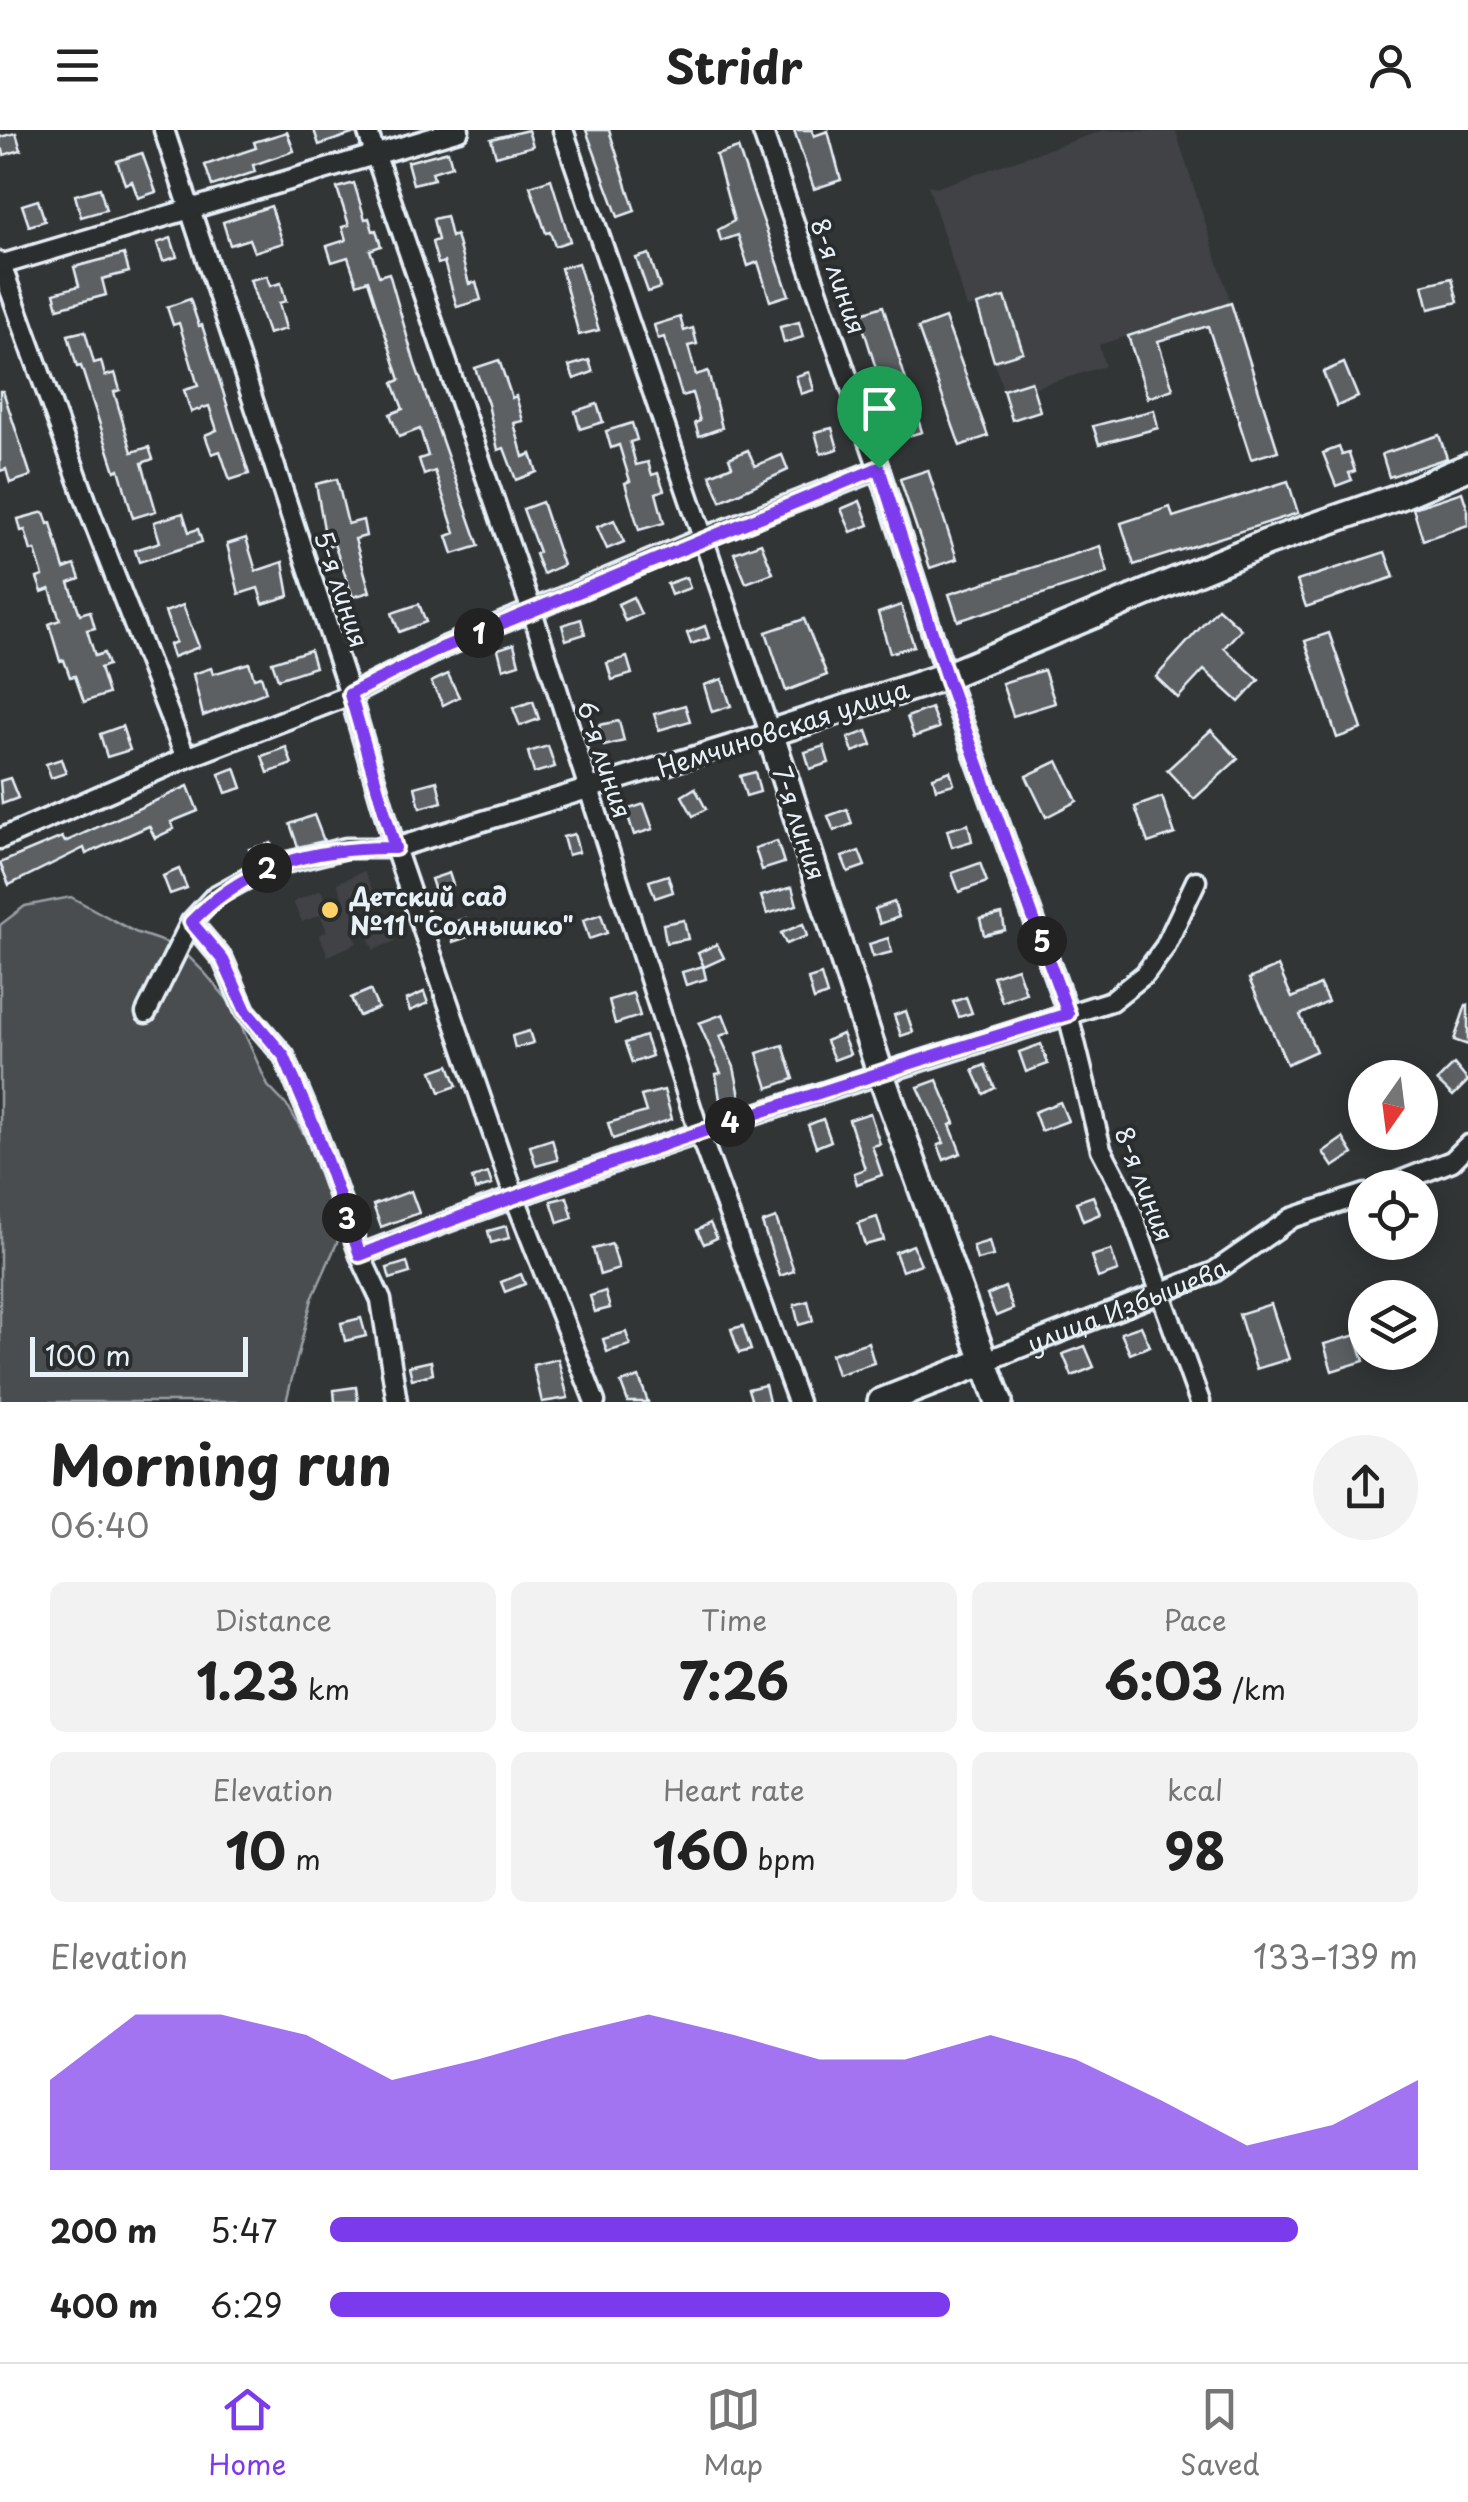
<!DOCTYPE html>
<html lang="en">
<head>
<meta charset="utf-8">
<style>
  body { margin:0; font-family:"Playpen Sans",sans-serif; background:#f2f2f2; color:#222; height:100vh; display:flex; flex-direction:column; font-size:38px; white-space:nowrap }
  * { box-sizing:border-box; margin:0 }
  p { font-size:32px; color:#767676 }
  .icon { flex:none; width:55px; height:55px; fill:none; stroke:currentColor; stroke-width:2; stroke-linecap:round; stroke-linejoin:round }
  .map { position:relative; height:1272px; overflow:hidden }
  .side { display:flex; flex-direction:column; background:#fff; flex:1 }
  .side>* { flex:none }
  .needle { width:65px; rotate:194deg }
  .tools { position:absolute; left:1348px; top:930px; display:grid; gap:20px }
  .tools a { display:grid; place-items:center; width:90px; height:90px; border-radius:50%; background:#fff; box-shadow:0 5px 25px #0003; font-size:50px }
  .scale { position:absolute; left:30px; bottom:25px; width:218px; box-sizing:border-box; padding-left:10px; border:5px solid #e8f1f8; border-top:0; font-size:28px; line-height:35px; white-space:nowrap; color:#e8f1f8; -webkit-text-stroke:8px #2a2d2e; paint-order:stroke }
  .pin { position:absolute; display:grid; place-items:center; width:85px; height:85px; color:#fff; margin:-102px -42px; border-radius:50% 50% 50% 0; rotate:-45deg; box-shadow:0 0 10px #0007 }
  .pin .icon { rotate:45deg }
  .km { position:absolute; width:50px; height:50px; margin:-25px; border-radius:50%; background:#222; color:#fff; font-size:28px; line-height:50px; text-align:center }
  .round { display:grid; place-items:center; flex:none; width:105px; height:105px; border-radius:52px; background:#f2f2f2 }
  .headline { display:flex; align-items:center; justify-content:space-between; height:170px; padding:0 50px }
  h1 { font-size:55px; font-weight:700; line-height:75px }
  .figures { display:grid; grid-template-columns:repeat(3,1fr); gap:15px; height:170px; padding:10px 50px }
  .figures div { display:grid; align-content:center; border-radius:15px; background:#f2f2f2; text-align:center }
  .figures b { font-size:50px; font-weight:700 }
  .figures small { font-size:28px; font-weight:400 }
  .figures p { font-size:28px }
  .chart { height:280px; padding:20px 50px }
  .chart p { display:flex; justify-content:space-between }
  .chart svg { width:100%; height:180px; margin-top:10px; fill:#7c3aed; opacity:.7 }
  ul { padding:0 50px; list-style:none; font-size:32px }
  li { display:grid; grid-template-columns:160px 120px 1fr; align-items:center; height:75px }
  li i { height:25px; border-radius:12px; background:#7c3aed }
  header { display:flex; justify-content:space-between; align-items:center; height:130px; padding:0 50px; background:#fff; font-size:45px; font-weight:700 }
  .menu { display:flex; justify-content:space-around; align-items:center; height:140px; border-top:2px solid #e0e0e0; background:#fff; font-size:28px; color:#767676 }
  .menu a { display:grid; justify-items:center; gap:5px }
  .menu .selected { color:#7c3aed }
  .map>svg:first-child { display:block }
  .built { fill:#3f4244 }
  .green { fill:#494d4f; stroke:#989fa4; stroke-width:2.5 }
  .building { fill:#5c6063; stroke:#e8f1f8; stroke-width:2.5 }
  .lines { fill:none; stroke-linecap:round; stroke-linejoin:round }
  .minor-casing { stroke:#e8f1f8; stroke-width:25 }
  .secondary-casing { stroke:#e8f1f8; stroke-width:32 }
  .minor { stroke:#2a2d2e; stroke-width:18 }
  .secondary { stroke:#2a2d2e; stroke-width:25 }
  .route-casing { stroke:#fff; stroke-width:20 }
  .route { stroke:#7c3aed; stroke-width:12 }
  .poi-dot { fill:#ffd166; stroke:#2a2d2e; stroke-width:4 }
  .labels { text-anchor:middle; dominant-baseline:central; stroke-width:8; stroke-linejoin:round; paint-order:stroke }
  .street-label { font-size:25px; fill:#e8f1f8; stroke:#2a2d2e }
  .poi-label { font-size:25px; font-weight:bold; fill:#e8f1f8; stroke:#2a2d2e; text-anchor:start }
</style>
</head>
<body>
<header><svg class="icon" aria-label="menu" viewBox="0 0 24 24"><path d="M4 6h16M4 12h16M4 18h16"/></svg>Stridr<svg class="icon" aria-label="person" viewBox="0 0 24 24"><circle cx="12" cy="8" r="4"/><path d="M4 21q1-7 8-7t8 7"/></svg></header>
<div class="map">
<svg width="1468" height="1272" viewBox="0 0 1468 1272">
  <rect width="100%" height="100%" fill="#323536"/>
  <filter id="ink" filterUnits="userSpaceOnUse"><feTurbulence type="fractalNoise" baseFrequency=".01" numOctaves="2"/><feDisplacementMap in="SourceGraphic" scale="20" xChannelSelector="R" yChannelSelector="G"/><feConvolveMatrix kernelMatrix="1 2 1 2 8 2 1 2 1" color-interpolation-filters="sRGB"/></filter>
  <g filter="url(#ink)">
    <g class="built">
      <path d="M1104,0L1176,2L1231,173L1099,215L1105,236L1033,258L1030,251L1003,260L977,176L967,178L928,55L938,57Z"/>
      <path d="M364,741L375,766L361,774L368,790L383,784L395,811L374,820L365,801L354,806L357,813L328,826L319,805L327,801L320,785L302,792L293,772L321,760L329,775L343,769L337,753Z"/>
    </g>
    <path class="green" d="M71,767L135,802L179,817L204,842L232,875L268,956L289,978L320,1033L335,1074L340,1106L312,1169L286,1272H0V795L25,776Z"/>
    <g class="building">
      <path d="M314,0H355V3L319,15Z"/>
      <path d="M528,0L533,16L496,26L491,9Z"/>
      <path d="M586,0H609L635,81L618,87Z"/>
      <path d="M794,0H812L814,6L828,1L841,50L814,59Z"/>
      <path d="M287,2L294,21L253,35L255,42L212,56L205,35L256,18L254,12Z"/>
      <path d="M16,3L21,20L4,25L3,20L0,21V7Z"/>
      <path d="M738,18L789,165L770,171L758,132L748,136L738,105L721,111L718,100L734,91L716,25Z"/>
      <path d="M448,21L452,36L432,42L434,49L413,54L407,32Z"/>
      <path d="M142,23L156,62L138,68L132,51L125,54L117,31Z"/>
      <path d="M551,49L570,111L555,116L550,102L546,103L530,56Z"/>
      <path d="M354,53L365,89L369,88L373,101L376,100L381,116L370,120L379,146L389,143L415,234L479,416L453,424L447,406L455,403L435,341L424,345L419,329L428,326L420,299L399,307L390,284L403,279L393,253L400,250L368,150L357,154L348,127L332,132L327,116L346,110L342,97L349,95L337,58Z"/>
      <path d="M100,58L106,80L81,87L75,65Z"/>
      <path d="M38,70L45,91L29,96L22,75Z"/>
      <path d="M271,76L283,113L254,122L249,109L230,115L223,92Z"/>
      <path d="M446,86L451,107L456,105L469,154L476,152L481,170L457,177L444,132L438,134L432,112L438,110L433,89Z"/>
      <path d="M171,108L177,127L163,131L157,113Z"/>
      <path d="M124,124L129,142L102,149L106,165L58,178L54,163L79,156L74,137Z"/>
      <path d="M649,124L660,158L648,162L636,128Z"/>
      <path d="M578,133L599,200L579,205L561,138Z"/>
      <path d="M267,146L270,156L281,153L286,171L279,173L286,199L268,204L250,150Z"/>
      <path d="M1452,148L1458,172L1429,179L1423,155Z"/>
      <path d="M1005,167L1023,222L994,231L977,175Z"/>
      <path d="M190,169L199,196L202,195L249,344L230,350L220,321L212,324L205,305L217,300L209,276L191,282L184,260L198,256L179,193L173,195L167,177Z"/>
      <path d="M1231,173L1278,321L1251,329L1208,196L1158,211L1173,259L1148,268L1128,206Z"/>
      <path d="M883,176L922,302L898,309L859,184Z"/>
      <path d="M680,187L684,201L693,198L697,214L688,216L696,245L708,241L722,298L699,306L695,293L700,291L692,263L682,266L664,207L658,209L654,195Z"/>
      <path d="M945,188L988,306L960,316L918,198Z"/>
      <path d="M799,192L803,207L784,213L780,197Z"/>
      <path d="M85,201L94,233L101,231L105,246L115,243L120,260L114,262L132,322L149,317L153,329L142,333L156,381L133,388L119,339L115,341L81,236L77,237L68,205Z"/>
      <path d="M499,230L512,268L516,266L523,291L514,293L523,327L531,324L537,342L516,350L504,318L498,320L488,274L475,238Z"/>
      <path d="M589,230L593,242L574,249L569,236Z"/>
      <path d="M1344,233L1358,267L1337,276L1323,242Z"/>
      <path d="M809,242L814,260L801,264L796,246Z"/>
      <path d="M1031,251L1040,281L1012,290L1003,260Z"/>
      <path d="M0,261H3L31,346L10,353L6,339L0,341Z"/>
      <path d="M597,274L603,292L580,299L575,281Z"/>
      <path d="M1154,280L1158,298L1099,314L1093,296Z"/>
      <path d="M632,293L637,310L630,312L636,335L648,332L652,345L658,343L664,360L656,363L664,393L639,400L625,353L630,351L619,315L611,318L606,301Z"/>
      <path d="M832,298L838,319L821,324L815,302Z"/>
      <path d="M1439,305L1447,328L1389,347L1382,324Z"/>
      <path d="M1339,317L1342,325L1349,323L1355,341L1349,343L1352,350L1336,356L1323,323Z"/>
      <path d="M748,320L755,336L782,325L788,340L721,371L710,345L732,336L729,328Z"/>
      <path d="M928,340L957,429L930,438L900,349Z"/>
      <path d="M337,349L348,394L363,390L366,406L355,409L370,462L353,467L334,414L327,416L316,354Z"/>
      <path d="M1288,351L1298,383L1134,435L1121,393L1170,377L1173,387Z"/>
      <path d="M1462,362L1468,381V395L1423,410L1413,378Z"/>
      <path d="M860,371L869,395L851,402L841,379Z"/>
      <path d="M542,372L563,435L543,444L535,424L539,422L523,379Z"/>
      <path d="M44,382L48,394L51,393L64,439L75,435L80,449L69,453L80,484L90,481L95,498L87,500L95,526L104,523L108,535L100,538L108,564L84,572L75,546L70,547L64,530L60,531L49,494L60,490L50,459L42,462L37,448L43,446L35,420L31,421L25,400L21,401L18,389Z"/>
      <path d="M183,383L189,402L198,399L202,412L139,432L135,420L160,412L154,392Z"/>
      <path d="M614,390L624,412L607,419L597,397Z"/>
      <path d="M246,408L256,441L283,432L289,466L263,474L258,458L239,464L227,414Z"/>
      <path d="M761,413L773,443L746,453L734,423Z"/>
      <path d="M1100,416L1108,443L958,491L949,464Z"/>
      <path d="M1385,422L1394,447L1306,477L1297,451Z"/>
      <path d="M686,447L690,458L671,465L667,454Z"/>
      <path d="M633,467L641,484L625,491L618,474Z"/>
      <path d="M419,474L426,492L399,502L392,483Z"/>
      <path d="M183,475L199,517L173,527L169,515L176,512L165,482Z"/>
      <path d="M901,475L914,516L890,523L878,483Z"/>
      <path d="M1218,478L1241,499L1224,518L1259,550L1239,572L1204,540L1178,568L1156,547Z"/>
      <path d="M581,489L585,504L566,510L562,495Z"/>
      <path d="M804,489L827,545L786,561L766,502Z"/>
      <path d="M705,496L709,508L691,514L687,503Z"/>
      <path d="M1329,503L1362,599L1337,608L1305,511Z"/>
      <path d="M514,514L519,534L503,539L498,519Z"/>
      <path d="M310,520L315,537L278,549L272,532Z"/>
      <path d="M627,527L632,544L612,550L607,533Z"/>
      <path d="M249,533L254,548L261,546L266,562L203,586L193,544L211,538L213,544Z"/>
      <path d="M1044,540L1055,573L1013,586L1002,553Z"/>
      <path d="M448,544L459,567L443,575L431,552Z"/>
      <path d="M722,549L731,576L712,582L704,555Z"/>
      <path d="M533,571L539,589L520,596L513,578Z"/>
      <path d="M685,575L690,591L659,600L654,584Z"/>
      <path d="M931,578L939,598L914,607L907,587Z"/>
      <path d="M619,591L624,611L604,616L599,595Z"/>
      <path d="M122,596L130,620L107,627L100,604Z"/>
      <path d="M1211,600L1238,629L1194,669L1167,640Z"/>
      <path d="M867,601L872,615L853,622L848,608Z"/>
      <path d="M548,616L555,637L534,643L528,622Z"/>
      <path d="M824,616L829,633L810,639L805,622Z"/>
      <path d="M286,617L292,634L268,643L262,626Z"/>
      <path d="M61,629L66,643L51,648L46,634Z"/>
      <path d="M1058,631L1077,671L1046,687L1026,646Z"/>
      <path d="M235,638L242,658L226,663L219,644Z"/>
      <path d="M950,641L954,654L936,659L933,647Z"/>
      <path d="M755,642L760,662L746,666L740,646Z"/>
      <path d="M10,648L18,668L2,674L0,651Z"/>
      <path d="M437,651L442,672L420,678L415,657Z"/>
      <path d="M188,656L198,681L171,692L174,699L155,708L149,696L86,724L84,718L9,755L0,733L62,707L65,712Z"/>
      <path d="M695,658L706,679L693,686L682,666Z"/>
      <path d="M1162,667L1175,704L1148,713L1135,677Z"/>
      <path d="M644,674L653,699L634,705L626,680Z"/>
      <path d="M847,679L852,694L834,701L828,686Z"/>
      <path d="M314,685L324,711L298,717L290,694Z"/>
      <path d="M968,694L972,711L952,717L947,700Z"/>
      <path d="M574,704L579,722L568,725L563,707Z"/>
      <path d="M777,711L784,733L762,740L755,718Z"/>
      <path d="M271,713L274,723L253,731L249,719Z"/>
      <path d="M859,721L865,736L848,742L842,727Z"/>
      <path d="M980,733L987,752L959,762L952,743Z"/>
      <path d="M179,739L187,758L170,764L163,746Z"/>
      <path d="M449,743L453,755L435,761L431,749Z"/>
      <path d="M668,745L673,762L655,768L649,751Z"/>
      <path d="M792,757L797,775L767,784L761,766Z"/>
      <path d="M894,772L899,787L880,794L875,779Z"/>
      <path d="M601,784L607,803L589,809L583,790Z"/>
      <path d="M1002,784L1005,800L984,805L980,789Z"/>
      <path d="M466,788L471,806L453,812L448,794Z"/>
      <path d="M684,790L688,809L666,813L663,794Z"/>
      <path d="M803,794L807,806L786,814L781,803Z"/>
      <path d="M888,808L892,822L873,827L869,814Z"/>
      <path d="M717,814L724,828L704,837L698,823Z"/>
      <path d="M703,836L706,849L686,855L682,842Z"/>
      <path d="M1278,836L1292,868L1320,855L1328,872L1300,885L1316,921L1287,934L1249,849Z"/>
      <path d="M1017,838L1026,863L1002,872L993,846Z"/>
      <path d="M821,845L827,865L814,870L808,849Z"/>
      <path d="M370,860L378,878L359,886L351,868Z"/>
      <path d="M424,862L428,873L410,881L406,870Z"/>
      <path d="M633,863L640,886L615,894L609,870Z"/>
      <path d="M966,867L972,883L959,887L953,872Z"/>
      <path d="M1466,875H1468V915L1454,910Z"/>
      <path d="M906,881L913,902L901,906L894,885Z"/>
      <path d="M723,884L730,902L720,906L734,937L740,966L720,970L716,944L721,943L699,893Z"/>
      <path d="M529,901L533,913L515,918L512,906Z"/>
      <path d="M842,904L850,924L834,930L826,911Z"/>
      <path d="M645,906L652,926L632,933L625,913Z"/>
      <path d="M1041,914L1048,934L1026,942L1019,922Z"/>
      <path d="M783,915L794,949L768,958L757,923Z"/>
      <path d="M1454,934L1468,951L1453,966L1437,951Z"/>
      <path d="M449,935L457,956L440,962L432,941Z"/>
      <path d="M985,935L995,958L984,964L973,940Z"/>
      <path d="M937,950L955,993L950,995L961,1023L944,1030L938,1015L944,1013L918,957Z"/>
      <path d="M664,960L672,989L613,1009L608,993L646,982L641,966Z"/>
      <path d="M1060,972L1068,991L1041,1001L1034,982Z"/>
      <path d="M870,983L880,1014L872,1016L882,1045L857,1054L854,1043L865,1039L849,990Z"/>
      <path d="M823,989L831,1011L816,1017L808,995Z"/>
      <path d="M1343,1008L1353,1024L1333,1037L1323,1022Z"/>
      <path d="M552,1009L558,1030L536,1036L530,1016Z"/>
      <path d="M488,1043L492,1055L475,1060L472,1048Z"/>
      <path d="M411,1061L419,1083L381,1097L373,1075Z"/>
      <path d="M1093,1066L1100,1084L1083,1091L1076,1072Z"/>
      <path d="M567,1067L573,1088L558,1093L551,1071Z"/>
      <path d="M877,1087L884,1110L865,1115L858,1093Z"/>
      <path d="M776,1088L794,1141L780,1146L762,1093Z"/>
      <path d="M710,1093L717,1108L704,1114L697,1100Z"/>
      <path d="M506,1096L509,1108L491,1113L488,1101Z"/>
      <path d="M989,1111L993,1126L977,1130L973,1116Z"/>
      <path d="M612,1114L619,1139L600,1145L593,1119Z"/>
      <path d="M913,1115L921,1134L902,1141L895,1122Z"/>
      <path d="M1111,1120L1118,1141L1098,1148L1091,1126Z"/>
      <path d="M407,1132L410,1143L390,1149L387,1138Z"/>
      <path d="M521,1144L525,1154L505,1162L501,1152Z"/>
      <path d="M1005,1157L1013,1179L996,1186L987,1165Z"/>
      <path d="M605,1161L610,1178L595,1182L590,1166Z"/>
      <path d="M808,1171L813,1191L799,1195L794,1175Z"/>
      <path d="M1271,1174L1289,1229L1256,1239L1239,1184Z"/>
      <path d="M361,1188L366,1206L345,1211L341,1193Z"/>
      <path d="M743,1196L751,1220L739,1223L731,1199Z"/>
      <path d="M1141,1196L1150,1216L1130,1224L1121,1203Z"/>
      <path d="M626,1202L630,1215L607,1222L603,1209Z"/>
      <path d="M1356,1205L1364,1231L1332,1241L1324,1214Z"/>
      <path d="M868,1212L874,1233L837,1245L831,1224Z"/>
      <path d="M1085,1216L1094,1237L1072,1246L1063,1224Z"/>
      <path d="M558,1229L568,1268L542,1272L533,1235Z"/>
      <path d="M431,1231L433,1244L412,1249L409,1236Z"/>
      <path d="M639,1247L648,1272H628L621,1253Z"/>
      <path d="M765,1255L769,1272H752L748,1259Z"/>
      <path d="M356,1257L358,1272H335L334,1260Z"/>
    </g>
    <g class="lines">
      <defs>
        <g id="minor">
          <path d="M164,0L350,565L395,718L514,1065L595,1272"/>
          <path d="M367,0L532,481L699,1002L798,1272"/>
          <path d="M762,0L879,339L946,546L1068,884L1101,1019L1126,1067L1200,1272"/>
          <path d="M0,132L93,390L186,628"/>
          <path d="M0,135L459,0"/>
          <path d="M0,709L186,628L350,565L442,518L703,408L879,339"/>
          <path d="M191,792L223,830L245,881L284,926L315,999L360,1125L381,1170L397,1272"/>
          <path d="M146,883L191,792L215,766L268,737L346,718H395L770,603L563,0"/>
          <path d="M1383,1058L1452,1031L1468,1015"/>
          <path d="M360,1125C607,1029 859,950 1111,871L1145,844L1165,817L1196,751"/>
          <path id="s1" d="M986,1231L1214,1142L1292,1088L1365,1064"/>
        </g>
        <g id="secondary">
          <path d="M881,1272L986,1231"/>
          <path d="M999,1272L880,942L770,603L946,546L1266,413L1398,367L1468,337"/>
        </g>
      </defs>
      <use href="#minor" class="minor-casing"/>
      <use href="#secondary" class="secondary-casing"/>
      <use href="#minor" class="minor"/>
      <use href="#secondary" class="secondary"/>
    </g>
  </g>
  <g class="lines" filter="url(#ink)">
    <defs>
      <path id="route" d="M879,338L946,546L1068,884C830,957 593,1035 360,1125L315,999L284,926L246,881L223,830L191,792C247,734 316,717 395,718L350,564L442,518Z"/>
    </defs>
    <use href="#route" class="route-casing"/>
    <use href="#route" class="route"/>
  </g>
  <circle class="poi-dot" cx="330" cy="780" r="10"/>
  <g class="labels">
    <g class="street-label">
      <text transform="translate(839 146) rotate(71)">8-я линия</text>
      <text transform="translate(342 459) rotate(72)">5-я линия</text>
      <text transform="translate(783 598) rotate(-18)">Немчиновская улица</text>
      <text transform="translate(605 629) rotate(72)">6-я линия</text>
      <text transform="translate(800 693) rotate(72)">7-я линия</text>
      <text transform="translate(1145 1054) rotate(69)">8-я линия</text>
      <text stroke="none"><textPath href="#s1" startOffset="152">улица Избышева</textPath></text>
    </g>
    <g class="poi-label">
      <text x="350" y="766">Детский сад<tspan x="350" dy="29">№11 "Солнышко"</tspan></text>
    </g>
  </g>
</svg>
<div class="tools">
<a><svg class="needle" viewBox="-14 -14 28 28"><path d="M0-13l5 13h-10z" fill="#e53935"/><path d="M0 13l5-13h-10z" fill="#767676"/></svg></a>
<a><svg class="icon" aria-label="locate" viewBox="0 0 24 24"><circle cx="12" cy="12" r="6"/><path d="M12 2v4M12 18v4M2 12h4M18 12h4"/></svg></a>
<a><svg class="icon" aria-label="layers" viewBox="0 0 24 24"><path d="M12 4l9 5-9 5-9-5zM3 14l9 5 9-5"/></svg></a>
</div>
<div class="scale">100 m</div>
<div class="pin" style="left:879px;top:338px;background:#1e9e55"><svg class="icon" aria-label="arrive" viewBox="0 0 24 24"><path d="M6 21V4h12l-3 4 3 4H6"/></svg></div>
<b class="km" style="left:479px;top:503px">1</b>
<b class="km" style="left:267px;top:738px">2</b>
<b class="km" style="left:347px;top:1088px">3</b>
<b class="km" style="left:730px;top:992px">4</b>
<b class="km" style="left:1042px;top:811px">5</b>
</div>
<section class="side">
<div class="headline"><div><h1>Morning run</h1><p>06:40</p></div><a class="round"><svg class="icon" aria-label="share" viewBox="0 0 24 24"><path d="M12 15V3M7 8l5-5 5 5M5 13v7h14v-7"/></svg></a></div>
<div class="figures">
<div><p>Distance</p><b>1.23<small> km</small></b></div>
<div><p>Time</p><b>7:26</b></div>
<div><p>Pace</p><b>6:03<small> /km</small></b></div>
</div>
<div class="figures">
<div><p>Elevation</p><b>10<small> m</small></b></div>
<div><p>Heart rate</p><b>160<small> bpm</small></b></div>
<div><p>kcal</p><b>98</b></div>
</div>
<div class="chart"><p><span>Elevation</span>133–139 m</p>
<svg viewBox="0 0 160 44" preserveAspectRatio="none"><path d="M0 44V22L10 6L20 6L30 11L40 22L50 17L60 11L70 6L80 11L90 17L100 17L110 11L120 17L130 27L140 38L150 33L160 22V44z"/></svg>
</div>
<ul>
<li><b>200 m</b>5:47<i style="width:89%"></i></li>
<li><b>400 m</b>6:29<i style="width:57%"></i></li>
</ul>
</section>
<nav class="menu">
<a class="selected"><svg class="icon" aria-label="home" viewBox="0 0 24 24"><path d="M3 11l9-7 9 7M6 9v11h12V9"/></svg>Home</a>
<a><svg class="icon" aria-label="map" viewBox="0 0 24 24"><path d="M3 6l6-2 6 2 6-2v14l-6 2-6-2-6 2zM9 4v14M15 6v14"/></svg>Map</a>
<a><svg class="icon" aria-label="saved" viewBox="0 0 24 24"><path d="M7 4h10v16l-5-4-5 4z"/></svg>Saved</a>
</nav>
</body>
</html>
